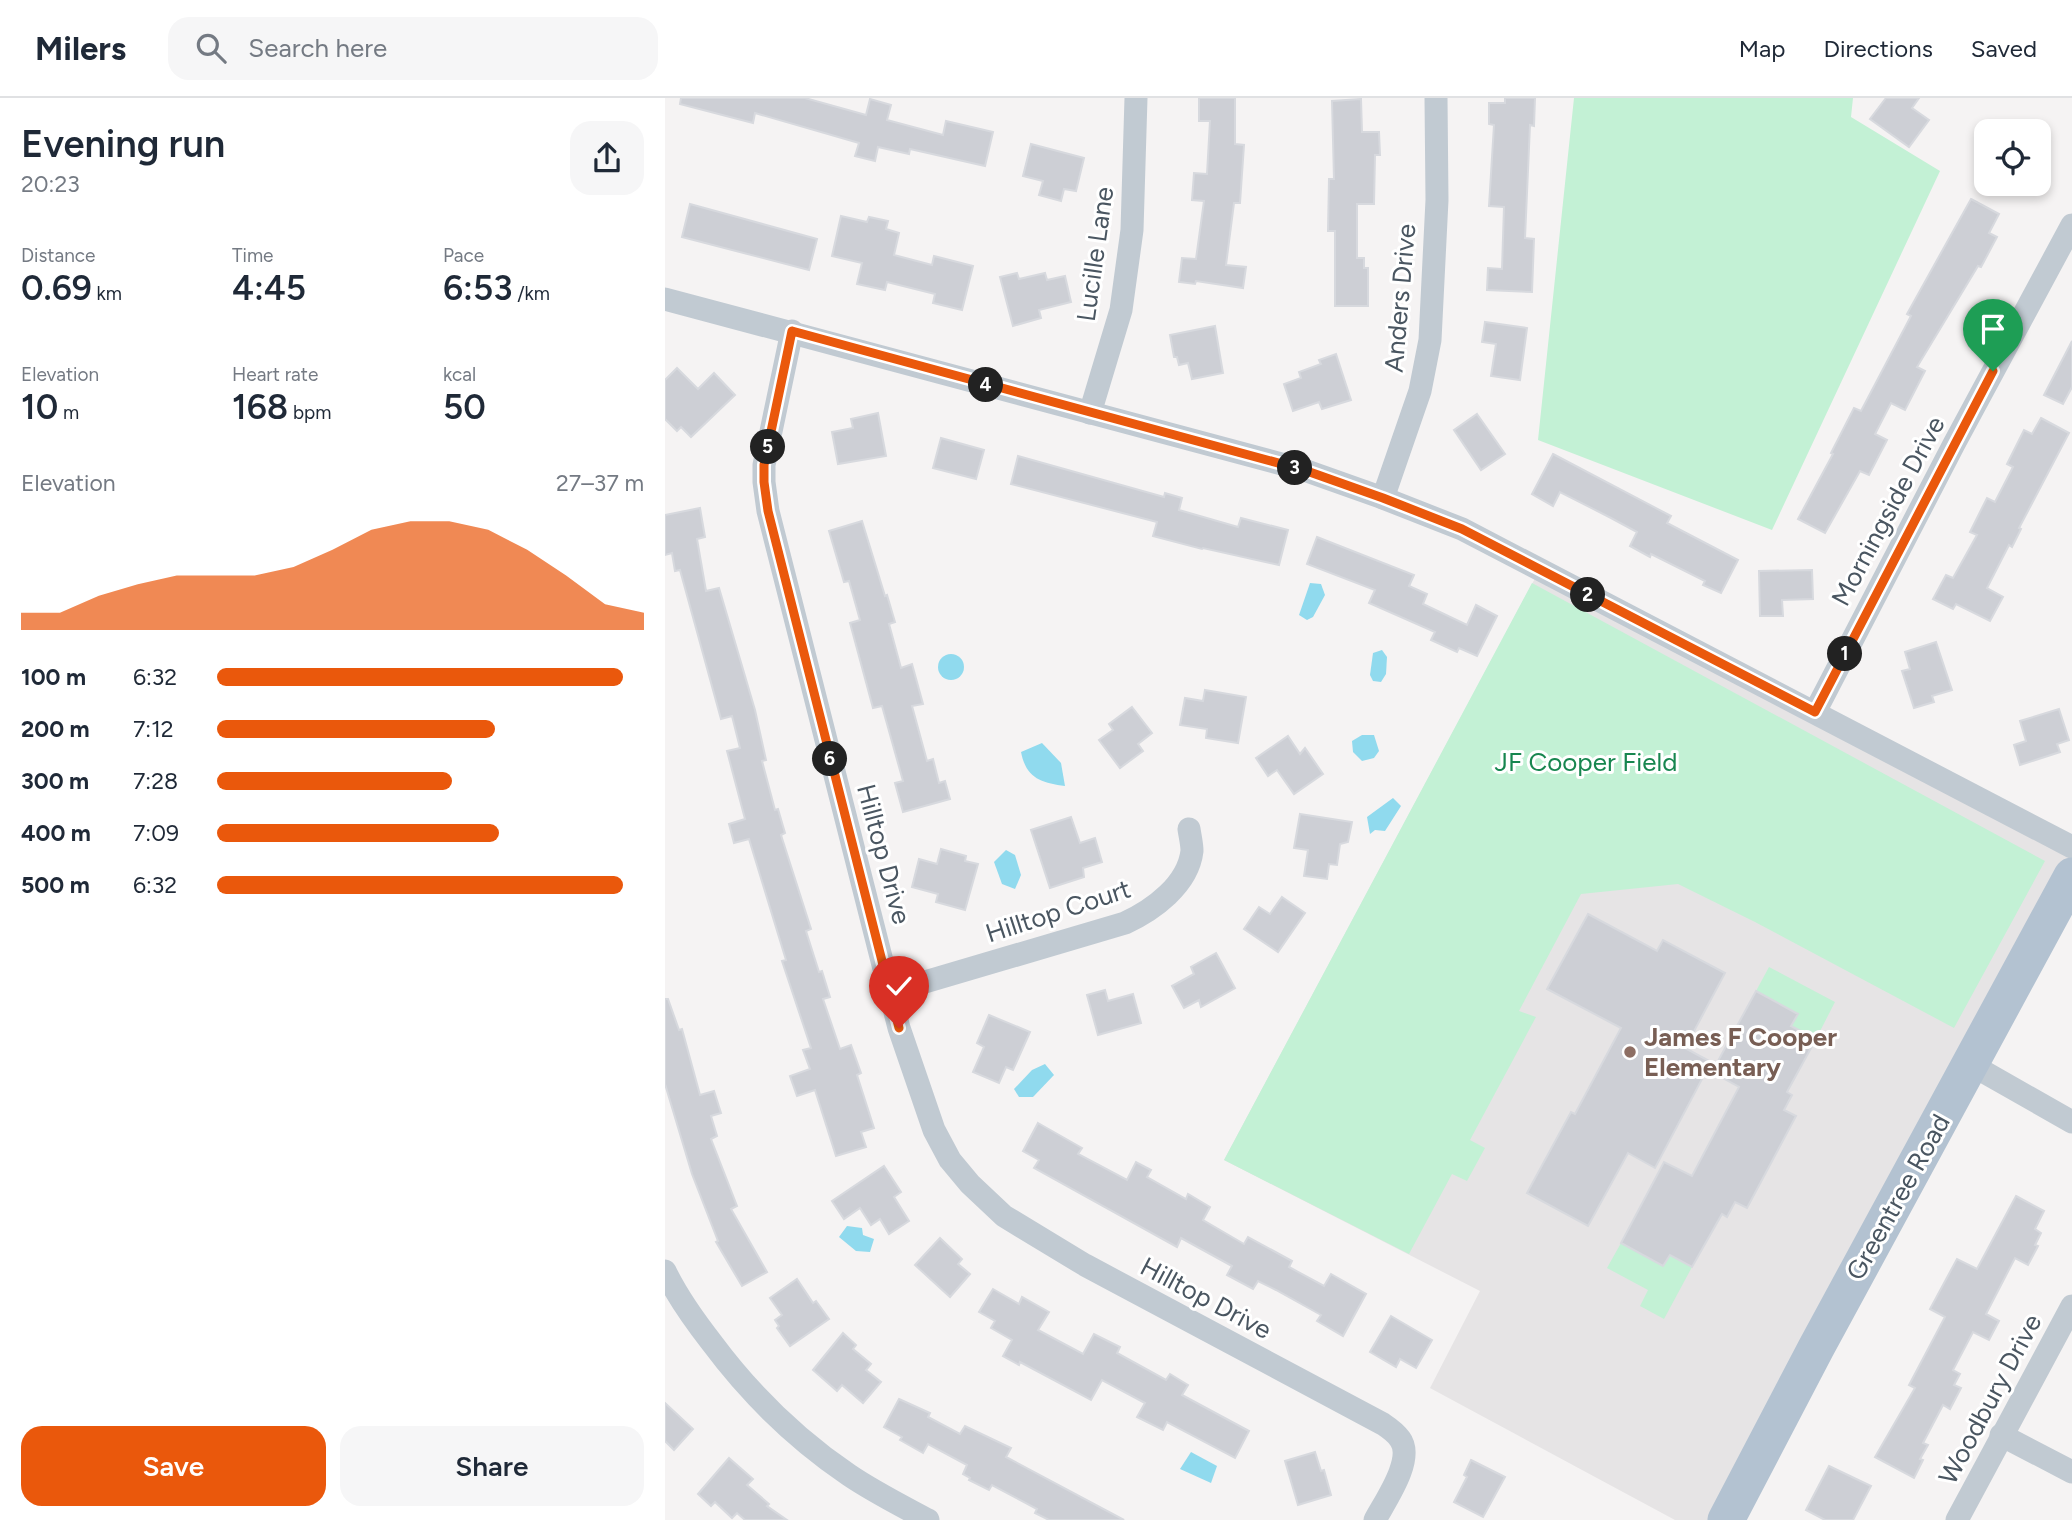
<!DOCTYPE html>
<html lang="en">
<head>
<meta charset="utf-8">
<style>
  body { margin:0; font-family:Figtree,sans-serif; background:#f6f6f7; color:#1f2937; height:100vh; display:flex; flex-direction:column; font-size:26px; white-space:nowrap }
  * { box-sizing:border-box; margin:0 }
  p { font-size:23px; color:#747a83 }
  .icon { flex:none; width:38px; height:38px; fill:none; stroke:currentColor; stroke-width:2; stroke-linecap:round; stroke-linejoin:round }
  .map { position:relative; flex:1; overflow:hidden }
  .side { display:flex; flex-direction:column; background:#fff; width:665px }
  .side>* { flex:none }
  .controls { position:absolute; left:1309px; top:21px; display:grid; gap:14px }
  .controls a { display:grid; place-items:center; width:77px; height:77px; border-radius:14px; background:#fff; box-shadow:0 4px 10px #0003; font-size:35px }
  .pin { position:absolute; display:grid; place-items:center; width:60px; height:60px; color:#fff; margin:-72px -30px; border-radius:50% 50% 50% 0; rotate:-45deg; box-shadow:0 0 7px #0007 }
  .pin .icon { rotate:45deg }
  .km { position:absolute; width:35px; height:35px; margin:-18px; border-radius:50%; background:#222; color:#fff; font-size:19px; line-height:35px; text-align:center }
  .round { display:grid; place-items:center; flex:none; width:74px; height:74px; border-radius:21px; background:#f6f6f7 }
  .summary { display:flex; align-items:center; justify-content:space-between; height:119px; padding:0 21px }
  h1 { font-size:38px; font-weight:600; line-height:52px }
  .figures { display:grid; grid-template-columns:repeat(3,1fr); gap:10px; height:119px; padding:7px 21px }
  .figures div { display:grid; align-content:center }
  .figures b { font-size:35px; font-weight:600 }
  .figures small { font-size:19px; font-weight:400 }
  .figures p { font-size:19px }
  .chart { height:196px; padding:14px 21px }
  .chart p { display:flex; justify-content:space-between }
  .chart svg { width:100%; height:126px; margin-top:7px; fill:#ea580c; opacity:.7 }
  .action { display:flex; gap:14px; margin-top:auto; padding:14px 21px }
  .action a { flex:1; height:80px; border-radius:21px; background:#ea580c; color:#fff; font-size:28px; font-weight:600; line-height:80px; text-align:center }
  .action a+a { background:#f6f6f7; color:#1f2937 }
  ul { padding:0 21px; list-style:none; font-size:23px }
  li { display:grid; grid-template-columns:112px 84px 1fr; align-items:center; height:52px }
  li i { height:18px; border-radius:9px; background:#ea580c }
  header { display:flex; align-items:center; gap:42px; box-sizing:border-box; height:98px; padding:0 35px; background:#fff; border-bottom:2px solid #e0e1e3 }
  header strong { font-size:33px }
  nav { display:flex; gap:38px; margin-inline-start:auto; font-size:24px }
  .search { width:490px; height:63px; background:#f6f6f7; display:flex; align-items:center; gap:18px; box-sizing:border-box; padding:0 24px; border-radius:21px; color:#747a83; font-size:26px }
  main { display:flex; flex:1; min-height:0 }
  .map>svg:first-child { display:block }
  .education { fill:#e6e4e5 }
  .green { fill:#c3f1d5 }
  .water { fill:#90daee }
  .building { fill:#cdcfd5; stroke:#d7d9de; stroke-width:2 }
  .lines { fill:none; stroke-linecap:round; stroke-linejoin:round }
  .street { stroke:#c1cad2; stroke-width:23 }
  .primary { stroke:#b3c2d1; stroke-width:37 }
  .route-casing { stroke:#fff; stroke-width:14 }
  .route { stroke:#ea580c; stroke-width:9 }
  .education-dot { fill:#8d6e63; stroke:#fff; stroke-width:2.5 }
  .labels { text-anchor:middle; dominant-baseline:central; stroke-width:6; stroke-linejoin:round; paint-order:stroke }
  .street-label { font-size:26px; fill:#4a5661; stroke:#fff }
  .park-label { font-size:26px; fill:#17864f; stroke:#fff }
  .education-label { font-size:26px; font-weight:bold; fill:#785e54; stroke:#fff; text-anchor:start }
</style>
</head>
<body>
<header>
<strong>Milers</strong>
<div class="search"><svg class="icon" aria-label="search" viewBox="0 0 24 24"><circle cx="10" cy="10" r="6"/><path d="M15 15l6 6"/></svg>Search here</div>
<nav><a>Map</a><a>Directions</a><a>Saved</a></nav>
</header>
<main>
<section class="side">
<div class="summary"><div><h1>Evening run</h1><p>20:23</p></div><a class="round"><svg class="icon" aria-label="share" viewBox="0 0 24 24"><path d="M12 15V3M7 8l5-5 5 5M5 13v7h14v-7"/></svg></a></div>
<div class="figures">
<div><p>Distance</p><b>0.69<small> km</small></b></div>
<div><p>Time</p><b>4:45</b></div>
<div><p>Pace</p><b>6:53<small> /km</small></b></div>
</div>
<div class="figures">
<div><p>Elevation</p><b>10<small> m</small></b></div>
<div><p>Heart rate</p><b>168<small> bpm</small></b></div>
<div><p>kcal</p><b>50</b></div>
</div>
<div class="chart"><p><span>Elevation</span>27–37 m</p>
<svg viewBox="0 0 160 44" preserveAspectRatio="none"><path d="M0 44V38L10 38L20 32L30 28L40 25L50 25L60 25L70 22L80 16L90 9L100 6L110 6L120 9L130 16L140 25L150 35L160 38V44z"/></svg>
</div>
<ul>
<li><b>100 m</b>6:32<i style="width:95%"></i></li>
<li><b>200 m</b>7:12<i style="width:65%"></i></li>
<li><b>300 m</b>7:28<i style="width:55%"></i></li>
<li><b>400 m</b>7:09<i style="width:66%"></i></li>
<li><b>500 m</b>6:32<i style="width:95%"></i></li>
</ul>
<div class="action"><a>Save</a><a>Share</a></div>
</section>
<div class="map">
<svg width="1407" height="1422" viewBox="0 0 1407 1422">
  <rect width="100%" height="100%" fill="#f5f3f3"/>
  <path class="education" d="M875,471L1407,749V778L1061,1422H1010L765,1290L815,1193L559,1062Z"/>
  <g class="green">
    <path d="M909,0H1188L1186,19L1275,73L1107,432L873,342Z"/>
    <path d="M867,485L1380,763L1289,930L1090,824L1013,786L916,796L854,913L871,919L805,1042L820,1050L802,1083L787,1076L744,1156L559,1062Z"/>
    <path d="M1104,869L1170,904L1151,941L1126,928L1132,916L1091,893Z"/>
    <path d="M956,1145L998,1168L1005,1157L1027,1169L999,1221L975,1208L983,1192L942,1170Z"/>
  </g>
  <g class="water">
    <path d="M645,485L656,486L660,497L648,519L642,522L634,517Z"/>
    <path d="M717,552L722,559L721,576L716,584L708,583L705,577L708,555Z"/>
    <circle cx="286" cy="569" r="13"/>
    <path d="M697,637H709L714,653L709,660L697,663L688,654L687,643Z"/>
    <path d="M377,645L396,665L400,688C376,685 361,680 356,654Z"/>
    <path d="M728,700L736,708L720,733L710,732L705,736L702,719Z"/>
    <path d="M341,752L350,757L356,777L350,791L337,786L329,764Z"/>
    <path d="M380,966L389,977L368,999H354L349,991L367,972Z"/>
    <path d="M182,1128L197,1130L198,1137L209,1141L205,1154L191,1153L174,1139Z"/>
    <path d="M526,1354L552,1368L546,1385L515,1371Z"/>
  </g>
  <g class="building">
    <path d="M16,0H140L201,17L205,1L226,7L222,22L278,37L281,23L328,34L320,68L245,51L244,56L213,49L210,63L190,58L194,45L90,15L88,25L15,6Z"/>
    <path d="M534,0H570V46L579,47L575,105H569L561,167L581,169L578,190L531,183L530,186L514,184L517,160L531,161L539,103L527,102L529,75L542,76L545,23H534Z"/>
    <path d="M840,0H870L869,28L865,27L860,140L869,141L867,194L822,192L823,170L837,171L839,109L824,108L829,27L824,26V5H840Z"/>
    <path d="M1221,0H1254L1247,10L1264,22L1244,49L1205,21Z"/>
    <path d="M696,1L697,34H714L715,57H710L709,106H692V160H699V170H703V208H670V133H663L664,81H669L667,3Z"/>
    <path d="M366,46L419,60L411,93L399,91L396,103L374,97L378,83L358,78Z"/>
    <path d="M1306,101L1334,116L1324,135L1332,139L1316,169L1313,168L1252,269L1260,273L1240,312L1226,305L1210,336L1222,342L1204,377L1195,373L1160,435L1133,421L1168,356L1166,355L1189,310L1196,313L1246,218L1242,216Z"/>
    <path d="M25,106L152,141L144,172L17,139Z"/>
    <path d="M176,118L202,124L204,119L223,123L221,131L234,135L229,157L267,167L269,158L308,168L297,212L268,205L270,196L222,184L220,192L192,186L197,165L167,158Z"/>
    <path d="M352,175L354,181L380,175L382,182L400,178L406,204L374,212L376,220L348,228L335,179Z"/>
    <path d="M820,224L862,230L855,282L826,278L831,246L817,244Z"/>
    <path d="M550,228L558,275L527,281L523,265L514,267L512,259H509L505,237Z"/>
    <path d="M1407,243V289L1398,306L1379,297Z"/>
    <path d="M671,256L686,302L657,311L654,304L628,313L619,286L636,280L634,274L656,266L654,262Z"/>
    <path d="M12,270L33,291L49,275L70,297L26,339L16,329L12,333L0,321V282Z"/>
    <path d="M213,315L221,358L173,366L167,334L188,330L186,321Z"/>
    <path d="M812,316L840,356L816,372L789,332Z"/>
    <path d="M1376,320L1404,335L1354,430L1356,431L1347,449L1344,447L1322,490L1338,499L1325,523L1291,506L1288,511L1268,501L1281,477L1288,480L1312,437L1305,434L1322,400L1330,404L1348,369L1342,366L1359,332L1367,336Z"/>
    <path d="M276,340L319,352L311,381L268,370Z"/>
    <path d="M888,356L1006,418L1002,425L1073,462L1056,495L1038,487L1040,483L986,456L985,459L965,448L972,434L946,420L895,394L888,408L867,396Z"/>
    <path d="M353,358L499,399L500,395L517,400L514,412L573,429L576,420L623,432L614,467L538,450L537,451L488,438L492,424L346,386Z"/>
    <path d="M35,410L40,439L32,441L41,493L54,490L90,612L101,662L97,663L110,712L113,711L120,735L116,737L146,831L141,833L154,874L157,873L165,899L158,901L175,951L186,947L196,975L192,977L209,1030L196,1034L201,1049L171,1058L150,992L132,998L125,978L145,971L138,952L146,950L117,863L121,862L84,741L69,745L64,726L80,721L62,653L75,650L67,618L56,621L15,472L10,473L7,455L0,457V417Z"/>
    <path d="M197,423L220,498L222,497L230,524L224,526L236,570L247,566L258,606L247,608L262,663L268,661L274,685L280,683L285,701L238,714L230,685L238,683L217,608L208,610L185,525L195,522L184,483L179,484L164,433Z"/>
    <path d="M652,439L749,477L744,488L762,496L758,506L802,527L811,507L832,518L812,558L794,550L792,554L766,542L770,534L704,505L710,492L642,466Z"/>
    <path d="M1147,472L1148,501L1117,502L1118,518H1095L1094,473Z"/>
    <path d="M1271,544L1287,592L1267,598L1269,604L1249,610L1237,573L1245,571L1240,554Z"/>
    <path d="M540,592L581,599L573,645L541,640L542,631L515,627L520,600L538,603Z"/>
    <path d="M467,609L487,635L473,646L478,653L455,670L434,642L448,632L444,626Z"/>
    <path d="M1394,611L1404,642L1392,646L1395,654L1355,667L1349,647L1361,643L1355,623Z"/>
    <path d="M623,638L635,656L640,650L658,676L629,696L612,672L603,678L591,660Z"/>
    <path d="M635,716L687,724L683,744L675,746L672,767L664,766L662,781L639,778L643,752L629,750Z"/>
    <path d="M406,719L415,745L430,740L437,764L418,770L419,779L385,790L366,732Z"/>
    <path d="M276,751L301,758L300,763L313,766L300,812L271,804L273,796L247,789L254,761L272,766Z"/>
    <path d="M617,799L640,815L613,854L579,831L594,809L605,816Z"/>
    <path d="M923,816L992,853L998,842L1060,875L1020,950L1046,964L990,1070L963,1055L923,1128L862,1095L906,1014L910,1016L956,930L882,891Z"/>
    <path d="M551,855L570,890L536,909L534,902L519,910L507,888L529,876L526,869Z"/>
    <path d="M440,892L443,903L468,896L476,925L433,937L422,897Z"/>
    <path d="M1091,893L1133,916L1126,928L1151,941L1122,994L1127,997L1119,1012L1131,1018L1082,1110L1070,1104L1062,1119L1057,1116L1027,1169L1005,1157L998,1168L956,1145L999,1064L1027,1078L1074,989L1047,974Z"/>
    <path d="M0,901H3L14,932L17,931L35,997L49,993L56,1015L46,1018L52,1038L46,1041L72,1108L66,1111L102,1174L77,1188L51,1144L53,1143L27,1076L0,986Z"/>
    <path d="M324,917L365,934L348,972L341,969L334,985L308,974L319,949L312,945Z"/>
    <path d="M373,1025L417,1050L413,1056L462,1082L471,1064L486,1072L482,1079L521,1101L523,1096L545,1109L538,1122L579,1146L583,1139L627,1163L624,1169L659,1188L666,1176L701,1196L678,1238L652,1223L656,1217L611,1192L593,1183L588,1191L562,1177L567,1168L516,1140L512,1149L369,1070L374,1062L358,1053Z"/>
    <path d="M219,1068L236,1094L229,1099L244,1123L224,1136L215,1121L206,1127L195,1110L179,1121L167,1103Z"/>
    <path d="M1351,1098L1379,1113L1370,1131L1376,1135L1370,1147L1373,1148L1363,1167L1350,1160L1321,1216L1334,1223L1324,1242L1308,1234L1288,1272L1295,1276L1289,1287L1296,1290L1285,1311L1278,1307L1258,1345L1263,1347L1255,1361L1258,1362L1249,1380L1210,1359L1250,1290L1244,1287L1280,1219L1265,1211L1292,1161L1312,1171Z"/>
    <path d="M275,1140L297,1161L293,1166L305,1176L285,1199L250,1167Z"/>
    <path d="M132,1181L148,1205L151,1203L164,1221L125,1248L112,1230L114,1228L110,1222L117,1217L105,1200Z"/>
    <path d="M328,1191L354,1206L357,1199L384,1214L373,1232L418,1256L429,1236L455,1249L452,1255L501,1282L505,1276L523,1287L517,1297L584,1333L570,1360L502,1324L498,1332L472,1319L480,1305L437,1282L426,1302L355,1264L354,1267L338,1258L347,1242L326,1230L330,1223L314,1214Z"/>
    <path d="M726,1218L767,1242L751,1270L735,1261L731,1269L705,1254Z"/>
    <path d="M178,1235L191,1247L188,1251L206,1266L201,1272L216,1284L198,1305L177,1287L172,1293L148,1272Z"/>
    <path d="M234,1301L265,1315L263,1319L295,1336L300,1328L346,1350L341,1359L459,1422H384L370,1415L372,1411L327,1387L324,1392L304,1382L305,1380L298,1376L302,1367L263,1346L258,1355L235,1342L237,1339L219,1329Z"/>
    <path d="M0,1305L28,1331L9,1352L0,1343Z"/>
    <path d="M650,1354L656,1373L659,1372L666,1397L633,1407L620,1363Z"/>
    <path d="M64,1360L88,1381L82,1387L104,1406L102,1408L122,1422H80L72,1415L67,1420L50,1404L46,1408L33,1396Z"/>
    <path d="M806,1362L840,1379L818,1419L789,1404L802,1379L799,1377Z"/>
    <path d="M1164,1368L1206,1388L1188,1422H1160L1141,1412Z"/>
  </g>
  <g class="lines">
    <g class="street">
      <path d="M0,201L639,372L718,400L797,431L1407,749"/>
      <path d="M127,233L99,367V384L103,413L234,930L269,1032L285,1062L305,1086L339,1118L420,1167L718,1326C724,1330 731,1335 735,1341C750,1361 720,1403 710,1422"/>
      <path d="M425,315L456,212L467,132L471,0"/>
      <path d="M718,400L755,293L765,242L772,102L771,0"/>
      <path d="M1150,614L1289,346L1407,127"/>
      <path d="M226,894L460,825C488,812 523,787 527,753C527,746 525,738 524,731"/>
      <path d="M1305,966L1407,1024"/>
      <path d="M0,1173C13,1200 29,1222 47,1245C85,1296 131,1341 184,1377C209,1394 237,1408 263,1422"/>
      <path d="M1336,1337L1407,1374"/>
      <path d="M1292,1422L1407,1208"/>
    </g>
    <path class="primary" d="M1061,1422L1151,1250L1407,778"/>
  </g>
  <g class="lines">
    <defs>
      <path id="route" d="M234,930L103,413L99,384V367L127,233L639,372L718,400L797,431L1150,614L1328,273"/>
    </defs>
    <use href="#route" class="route-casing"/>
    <use href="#route" class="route"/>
  </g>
  <circle class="education-dot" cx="965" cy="954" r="7"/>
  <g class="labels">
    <g class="street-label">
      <text transform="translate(430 156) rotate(-82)">Lucille Lane</text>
      <text transform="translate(735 200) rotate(-85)">Anders Drive</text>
      <text transform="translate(1223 413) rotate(-62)">Morningside Drive</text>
      <text transform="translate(219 756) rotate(75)">Hilltop Drive</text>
      <text transform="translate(393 813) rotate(-18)">Hilltop Court</text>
      <text transform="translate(1233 1099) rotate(-61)">Greentree Road</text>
      <text transform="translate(541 1200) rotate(28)">Hilltop Drive</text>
      <text transform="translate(1325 1301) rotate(-62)">Woodbury Drive</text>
    </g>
    <g class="park-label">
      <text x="921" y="664">JF Cooper Field</text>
    </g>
    <g class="education-label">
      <text x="979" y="939">James F Cooper<tspan x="979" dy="30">Elementary</tspan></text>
    </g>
  </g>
</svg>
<div class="controls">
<a><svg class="icon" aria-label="locate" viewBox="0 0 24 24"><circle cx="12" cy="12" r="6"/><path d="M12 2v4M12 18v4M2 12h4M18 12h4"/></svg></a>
</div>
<div class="pin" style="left:1328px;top:273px;background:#1e9e55"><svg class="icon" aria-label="arrive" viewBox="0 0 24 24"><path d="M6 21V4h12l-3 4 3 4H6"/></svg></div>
<div class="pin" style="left:234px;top:930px;background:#d93025"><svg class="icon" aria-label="check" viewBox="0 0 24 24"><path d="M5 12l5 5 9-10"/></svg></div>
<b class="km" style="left:1180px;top:556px">1</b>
<b class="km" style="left:923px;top:497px">2</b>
<b class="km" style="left:630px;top:370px">3</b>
<b class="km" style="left:321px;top:287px">4</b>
<b class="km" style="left:103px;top:349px">5</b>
<b class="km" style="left:165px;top:661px">6</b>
</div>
</main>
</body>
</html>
